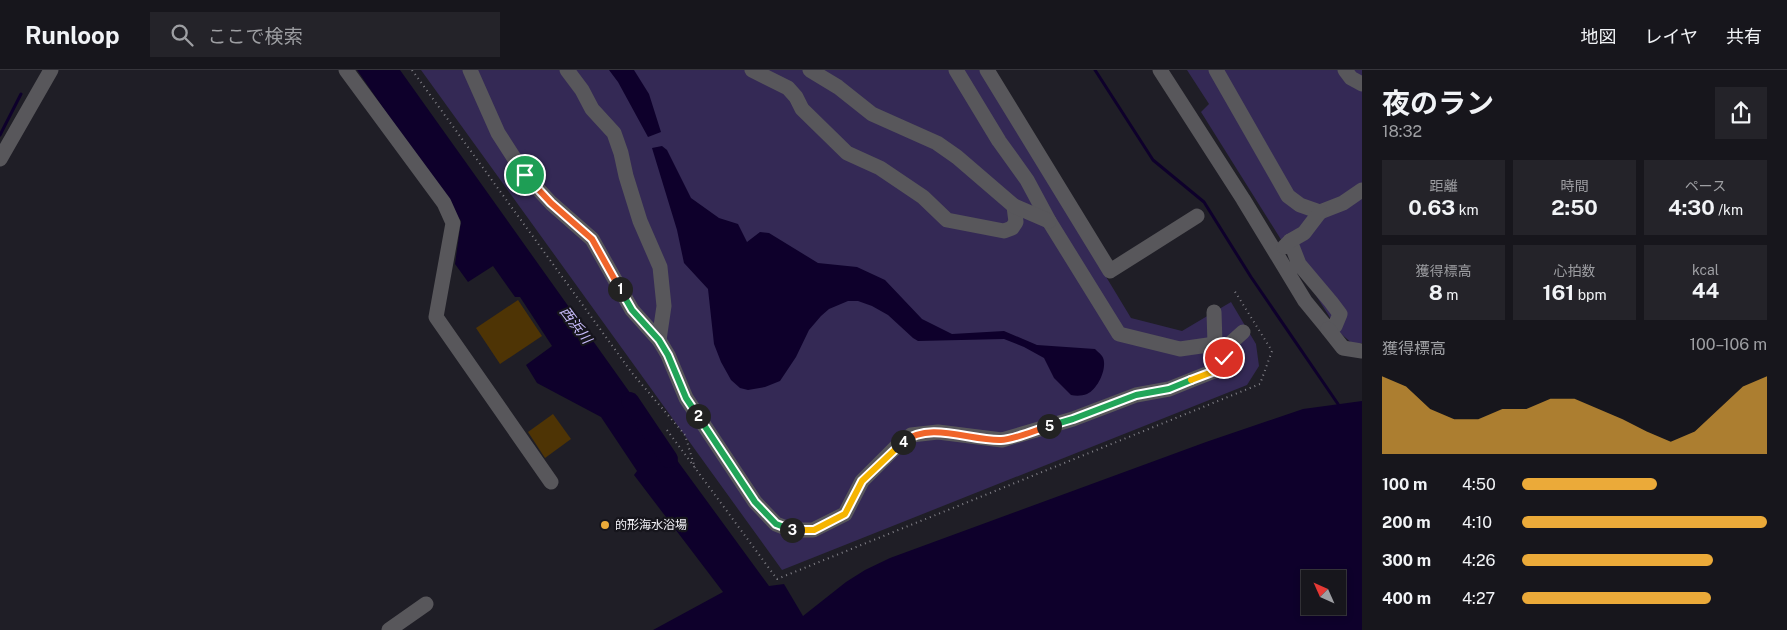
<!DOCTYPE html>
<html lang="ja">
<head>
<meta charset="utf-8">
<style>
  body { margin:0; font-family:"Public Sans","Noto Sans JP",sans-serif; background:#242329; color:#f1f3f6; height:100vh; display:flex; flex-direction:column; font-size:19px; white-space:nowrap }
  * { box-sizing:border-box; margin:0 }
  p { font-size:16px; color:#9e9fa3 }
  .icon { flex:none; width:28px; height:28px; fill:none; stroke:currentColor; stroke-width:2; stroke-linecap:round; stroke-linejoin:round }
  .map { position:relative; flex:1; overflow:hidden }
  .drawer { display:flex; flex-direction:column; background:#17161c; width:425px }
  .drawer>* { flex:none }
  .needle { width:32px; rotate:315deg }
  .buttons { position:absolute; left:1301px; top:500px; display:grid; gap:10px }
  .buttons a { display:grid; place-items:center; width:45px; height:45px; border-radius:0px; background:#17161c; box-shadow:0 2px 8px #0003,0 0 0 1px #36353b; font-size:25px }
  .pin { position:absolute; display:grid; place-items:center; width:42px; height:42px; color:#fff; margin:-21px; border:2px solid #fff; border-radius:50%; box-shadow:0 1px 5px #0007 }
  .km { position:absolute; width:25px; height:25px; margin:-12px; border-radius:50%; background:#222; color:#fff; font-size:14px; line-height:25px; text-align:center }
  .round { display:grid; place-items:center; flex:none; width:52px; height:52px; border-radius:0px; background:#242329 }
  .headline { display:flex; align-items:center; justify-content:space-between; height:85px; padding:0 20px }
  h1 { font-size:28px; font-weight:700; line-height:38px }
  .figures { display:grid; grid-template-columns:repeat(3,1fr); gap:8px; height:85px; padding:5px 20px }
  .figures div { display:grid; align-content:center; border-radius:0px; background:#242329; text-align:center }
  .figures b { font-size:21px; font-weight:700 }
  .figures small { font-size:14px; font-weight:400 }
  .figures p { font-size:14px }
  .chart { height:140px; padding:10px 20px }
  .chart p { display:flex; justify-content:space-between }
  .chart svg { width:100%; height:90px; margin-top:5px; fill:#ebaa39; opacity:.7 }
  ul { padding:0 20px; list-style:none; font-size:16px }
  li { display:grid; grid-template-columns:80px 60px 1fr; align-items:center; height:38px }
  li i { height:12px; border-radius:6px; background:#ebaa39 }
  header { display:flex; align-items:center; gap:30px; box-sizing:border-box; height:70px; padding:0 25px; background:#17161c; border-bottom:1px solid #36353b }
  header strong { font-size:24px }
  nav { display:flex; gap:28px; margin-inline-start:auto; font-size:18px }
  .search { width:350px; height:45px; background:#242329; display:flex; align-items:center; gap:12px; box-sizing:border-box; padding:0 18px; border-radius:0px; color:#9e9fa3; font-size:19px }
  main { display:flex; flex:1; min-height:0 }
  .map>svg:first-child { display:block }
  .green { fill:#342955 }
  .water { fill:#0e002b; fill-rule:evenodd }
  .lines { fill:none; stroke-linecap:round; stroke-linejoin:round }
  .stream { stroke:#0e002b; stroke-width:3 }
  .river { stroke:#0e002b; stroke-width:18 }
  .building { fill:#4e3405 }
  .path { stroke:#838289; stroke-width:2; stroke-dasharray:1 4; stroke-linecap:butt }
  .minor { stroke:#58575b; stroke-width:15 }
  .split-1-casing { stroke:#fff; stroke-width:10 }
  .split-2-casing { stroke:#fff; stroke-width:10 }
  .split-3-casing { stroke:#fff; stroke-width:10 }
  .split-4-casing { stroke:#fff; stroke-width:10 }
  .split-5-casing { stroke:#fff; stroke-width:10 }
  .split-6-casing { stroke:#fff; stroke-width:10 }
  .split-7-casing { stroke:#fff; stroke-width:10 }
  .split-1 { stroke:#f0652b; stroke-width:6 }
  .split-2 { stroke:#22a559; stroke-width:6 }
  .split-3 { stroke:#22a559; stroke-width:6 }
  .split-4 { stroke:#f5b400; stroke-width:6 }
  .split-5 { stroke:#f0652b; stroke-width:6 }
  .split-6 { stroke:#22a559; stroke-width:6 }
  .split-7 { stroke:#f5b400; stroke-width:6 }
  .poi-dot { fill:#ebaa39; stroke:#16151c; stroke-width:2 }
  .labels { text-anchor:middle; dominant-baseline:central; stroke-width:4.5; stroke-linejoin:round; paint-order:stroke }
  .poi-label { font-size:12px; fill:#f5f4fa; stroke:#16151c; text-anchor:start }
  .water-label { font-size:14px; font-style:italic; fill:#c7bbfa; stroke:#16151c }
</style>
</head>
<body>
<header>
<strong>Runloop</strong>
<div class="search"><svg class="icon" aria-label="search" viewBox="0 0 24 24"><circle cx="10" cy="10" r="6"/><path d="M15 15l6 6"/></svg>ここで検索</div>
<nav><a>地図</a><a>レイヤ</a><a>共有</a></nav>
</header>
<main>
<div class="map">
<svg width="1362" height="560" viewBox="0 0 1362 560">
  <rect width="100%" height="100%" fill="#1f1e26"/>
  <g class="green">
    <path d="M421,0H981L1131,248L1182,261L1231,232L1256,274L1259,296L1247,315L782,500Z"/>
    <path d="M1187,0H1362V273L1354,275L1339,262L1201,42L1209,34Z"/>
  </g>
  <g class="water">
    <path d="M357,0H400L648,348L640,354L653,373L660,367L769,516L784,514L803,546L846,512L865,500L890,488L1206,372L1303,339L1362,331V560H653L723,522L634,405L637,401L601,347L537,313L526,295L552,276L520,227H515L493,196L468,212L455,194L461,151ZM1310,509H1338V536H1310Z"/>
    <path d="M609,0H634L649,24L661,62L648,67L618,12Z"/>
    <path d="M662,76L667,80L691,128L719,148L738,154L747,172L760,162L769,163L818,193L857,197L885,210L922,249L952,264L1004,261L1037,275L1095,279C1099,283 1104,286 1104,292C1105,303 1097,319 1087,324C1082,326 1076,326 1071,325L1054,308L1044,288L1024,277L1004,269L918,271L913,268L888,245L872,236L858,231H848L829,239L821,246L809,260L796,287L780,311L765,317L748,320L740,318L731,310L721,292L714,274L708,219L684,193L677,160L652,78Z"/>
  </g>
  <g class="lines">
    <g class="stream">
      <path d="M1095,0L1153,90L1204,132L1251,207L1338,334"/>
      <path d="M0,65L21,24"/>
    </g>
    <path class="river" d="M630,331L669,389"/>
  </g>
  <g class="building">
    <path d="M518,230L542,266L500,294L476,258Z"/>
    <path d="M553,344L571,369L545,388L528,362Z"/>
  </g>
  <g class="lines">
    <g class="path">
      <path d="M412,0L632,303L685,365L695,398"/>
      <path d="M667,360L777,509L1260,314L1272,281L1234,220"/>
    </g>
    <g class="minor">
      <path d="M346,0L444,133L453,153L436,247L551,412"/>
      <path d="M470,0L498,63L525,105L551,133L592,169L632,240L659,270L668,285L686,328L755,432L776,454L791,460H813L845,444L862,411L896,377L911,365L938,362L1002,370L1073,349L1136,325L1169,319L1219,299L1224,288V279L1215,274L1180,279L1119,264L1049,151L1027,110L999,71L956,0"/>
      <path d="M567,0L582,20L592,39L614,63L621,83L626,106L640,151L660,197L664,236L659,270"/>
      <path d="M752,0L788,18L796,27L802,39L847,83L880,98L923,127L947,150L1004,161L1012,158L1016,152L1014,136"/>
      <path d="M810,0L838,17L872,44L937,73L957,87L1014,136L1049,151"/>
      <path d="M987,0L1110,201L1197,146"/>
      <path d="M1160,0L1243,129L1305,231L1328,259L1335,256L1340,244L1331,232L1299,194L1290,171"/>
      <path d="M1216,0L1288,126L1300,135L1320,142L1343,133L1362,120"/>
      <path d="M1345,0L1351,8L1362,14"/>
      <path d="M0,89L51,0"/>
      <path d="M1284,177L1290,171L1304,163L1320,142"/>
      <path d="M1214,242L1215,274"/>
      <path d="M1328,259L1343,278L1362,281"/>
      <path d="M1224,279L1243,262"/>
      <path d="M389,560L426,534"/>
    </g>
  </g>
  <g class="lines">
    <defs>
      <path id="split-1" d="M525,105L551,133L592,169L620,219"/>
      <path id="split-2" d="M620,219L632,240L659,270L668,285L686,328L698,346"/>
      <path id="split-3" d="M698,346L755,432L776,454L792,460"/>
      <path id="split-4" d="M792,460H814L845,444L862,411L903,372"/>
      <path id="split-5" d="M903,372C930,351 970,371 1001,370C1013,370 1036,360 1049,356"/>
      <path id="split-6" d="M1049,356L1073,349L1136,325L1169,319L1191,310"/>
      <path id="split-7" d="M1191,310L1220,299L1224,288"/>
    </defs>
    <use href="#split-1" class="split-1-casing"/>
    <use href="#split-2" class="split-2-casing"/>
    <use href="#split-3" class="split-3-casing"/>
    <use href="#split-4" class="split-4-casing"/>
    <use href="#split-5" class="split-5-casing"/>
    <use href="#split-6" class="split-6-casing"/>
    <use href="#split-7" class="split-7-casing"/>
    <use href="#split-1" class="split-1"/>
    <use href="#split-2" class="split-2"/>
    <use href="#split-3" class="split-3"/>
    <use href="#split-4" class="split-4"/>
    <use href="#split-5" class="split-5"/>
    <use href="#split-6" class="split-6"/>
    <use href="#split-7" class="split-7"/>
  </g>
  <circle class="poi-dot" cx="605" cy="455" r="5"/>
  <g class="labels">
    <g class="poi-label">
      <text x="615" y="455">的形海水浴場</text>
    </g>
    <g class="water-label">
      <text transform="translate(576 255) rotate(53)">西浜川</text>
    </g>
  </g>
</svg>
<div class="buttons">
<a><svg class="needle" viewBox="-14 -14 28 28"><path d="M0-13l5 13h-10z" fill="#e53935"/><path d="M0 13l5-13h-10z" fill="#9e9fa3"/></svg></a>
</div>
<div class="pin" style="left:525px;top:105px;background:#1e9e55"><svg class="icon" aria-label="arrive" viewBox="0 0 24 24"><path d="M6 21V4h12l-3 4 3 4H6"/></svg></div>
<div class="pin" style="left:1224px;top:288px;background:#d93025"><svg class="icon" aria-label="check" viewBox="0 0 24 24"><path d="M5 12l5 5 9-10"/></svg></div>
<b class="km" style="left:620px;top:219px">1</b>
<b class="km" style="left:698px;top:346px">2</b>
<b class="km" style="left:792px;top:460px">3</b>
<b class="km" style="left:903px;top:372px">4</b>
<b class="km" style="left:1049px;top:356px">5</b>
</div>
<section class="drawer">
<div class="headline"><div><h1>夜のラン</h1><p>18:32</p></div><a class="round"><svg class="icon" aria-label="share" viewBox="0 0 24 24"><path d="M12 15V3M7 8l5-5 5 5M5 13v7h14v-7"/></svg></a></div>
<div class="figures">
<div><p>距離</p><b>0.63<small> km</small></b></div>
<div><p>時間</p><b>2:50</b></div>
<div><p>ペース</p><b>4:30<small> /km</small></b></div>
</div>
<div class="figures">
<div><p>獲得標高</p><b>8<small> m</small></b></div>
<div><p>心拍数</p><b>161<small> bpm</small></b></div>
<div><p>kcal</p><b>44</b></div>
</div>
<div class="chart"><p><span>獲得標高</span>100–106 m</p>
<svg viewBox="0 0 160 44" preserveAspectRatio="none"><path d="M0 44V6L10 11L20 22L30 27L40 27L50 22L60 22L70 17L80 17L90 22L100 27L110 33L120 38L130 33L140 22L150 11L160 6V44z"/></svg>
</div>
<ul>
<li><b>100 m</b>4:50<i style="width:55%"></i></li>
<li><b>200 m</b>4:10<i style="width:100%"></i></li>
<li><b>300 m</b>4:26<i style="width:78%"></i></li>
<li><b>400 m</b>4:27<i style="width:77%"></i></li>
</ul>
</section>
</main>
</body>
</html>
